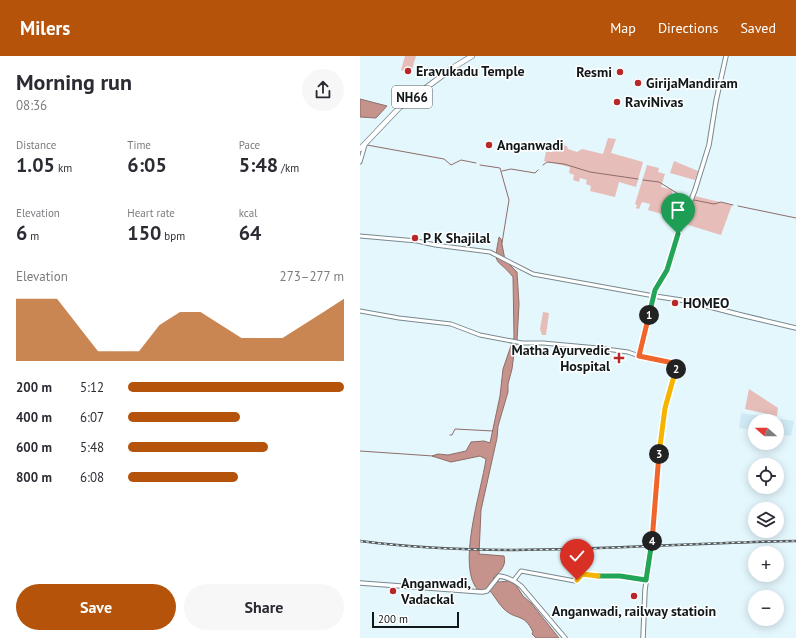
<!DOCTYPE html>
<html lang="en">
<head>
<meta charset="utf-8">
<style>
  body { margin:0; font-family:"PT Sans",sans-serif; background:#f7f7f7; color:#2b2b33; height:100vh; display:flex; flex-direction:column; font-size:15px; white-space:nowrap }
  * { box-sizing:border-box; margin:0 }
  p { font-size:13px; color:#7c7c81 }
  .icon { flex:none; width:22px; height:22px; fill:none; stroke:currentColor; stroke-width:2; stroke-linecap:round; stroke-linejoin:round }
  .map { position:relative; flex:1; overflow:hidden }
  .sheet { display:flex; flex-direction:column; background:#fff; width:360px }
  .sheet>* { flex:none }
  .needle { width:26px; rotate:290deg }
  .fabs { position:absolute; left:388px; top:358px; display:grid; gap:8px }
  .fabs a { display:grid; place-items:center; width:36px; height:36px; border-radius:50%; background:#fff; box-shadow:0 2px 10px #0003; font-size:20px }
  .scale { position:absolute; left:12px; bottom:10px; width:87px; box-sizing:border-box; padding-left:4px; border:2px solid #11181a; border-top:0; font-size:11px; line-height:14px; white-space:nowrap; color:#11181a; -webkit-text-stroke:3px #fff; paint-order:stroke }
  .pin { position:absolute; display:grid; place-items:center; width:34px; height:34px; color:#fff; margin:-41px -17px; border-radius:50% 50% 50% 0; rotate:-45deg; box-shadow:0 0 4px #0007 }
  .pin .icon { rotate:45deg }
  .km { position:absolute; width:20px; height:20px; margin:-10px; border-radius:50%; background:#222; color:#fff; font-size:11px; line-height:20px; text-align:center }
  .round { display:grid; place-items:center; flex:none; width:42px; height:42px; border-radius:21px; background:#f7f7f7 }
  .overview { display:flex; align-items:center; justify-content:space-between; height:68px; padding:0 16px }
  h1 { font-size:22px; font-weight:800; line-height:30px }
  .stats { display:grid; grid-template-columns:repeat(3,1fr); gap:6px; height:68px; padding:4px 16px }
  .stats div { display:grid; align-content:center }
  .stats b { font-size:20px; font-weight:800 }
  .stats small { font-size:11px; font-weight:400 }
  .stats p { font-size:11px }
  .chart { height:112px; padding:8px 16px }
  .chart p { display:flex; justify-content:space-between }
  .chart svg { width:100%; height:72px; margin-top:4px; fill:#b45309; opacity:.7 }
  .action { display:flex; gap:8px; margin-top:auto; padding:8px 16px }
  .action a { flex:1; height:46px; border-radius:24px; background:#b45309; color:#fff; font-size:16px; font-weight:800; line-height:46px; text-align:center }
  .action a+a { background:#f7f7f7; color:#2b2b33 }
  ul { padding:0 16px; list-style:none; font-size:13px }
  li { display:grid; grid-template-columns:64px 48px 1fr; align-items:center; height:30px }
  li i { height:10px; border-radius:5px; background:#b45309 }
  header { display:flex; align-items:center; gap:24px; box-sizing:border-box; height:56px; padding:0 20px; background:#b45309; color:#fff }
  header strong { font-size:19px }
  nav { display:flex; gap:22px; margin-inline-start:auto; font-size:14px }
  main { display:flex; flex:1; min-height:0 }
  .map>svg:first-child { display:block }
  .built { fill:#cfeaf4 }
  .green { fill:#e6bdb8 }
  .water { fill:#c5928c; stroke:#8f6d6a }
  .lines { fill:none; stroke-linecap:round; stroke-linejoin:round }
  .stream { stroke:#8f6d6a; stroke-width:1 }
  .tertiary-casing { stroke:#78898f; stroke-width:5 }
  .secondary-casing { stroke:#78898f; stroke-width:5.5 }
  .trunk-casing { stroke:#78898f; stroke-width:6 }
  .tertiary { stroke:#fff; stroke-width:3 }
  .secondary { stroke:#fff; stroke-width:3.5 }
  .trunk { stroke:#fff; stroke-width:4.5 }
  .rail-casing { stroke:#505a5d; stroke-width:2.5 }
  .rail { stroke:#fff; stroke-width:1; stroke-dasharray:3; stroke-linecap:butt }
  .split-1-casing { stroke:#fff; stroke-width:8 }
  .split-2-casing { stroke:#fff; stroke-width:8 }
  .split-3-casing { stroke:#fff; stroke-width:8 }
  .split-4-casing { stroke:#fff; stroke-width:8 }
  .split-5-casing { stroke:#fff; stroke-width:8 }
  .split-6-casing { stroke:#fff; stroke-width:8 }
  .split-1 { stroke:#22a559; stroke-width:5 }
  .split-2 { stroke:#f0652b; stroke-width:5 }
  .split-3 { stroke:#f5b400; stroke-width:5 }
  .split-4 { stroke:#f0652b; stroke-width:5 }
  .split-5 { stroke:#22a559; stroke-width:5 }
  .split-6 { stroke:#f5b400; stroke-width:5 }
  .poi-dot { fill:#b72829; stroke:#fff; stroke-width:1.5 }
  .labels { text-anchor:middle; dominant-baseline:central; stroke-width:3; stroke-linejoin:round; paint-order:stroke }
  .shield { fill:#fff; stroke:#585d5f; stroke-width:1 }
  .shield-label { font-size:13px; font-weight:bold; fill:#11181a }
  .poi-label { font-size:14px; font-weight:bold; fill:#11181a; stroke:#fff; text-anchor:start }
</style>
</head>
<body>
<header>
<strong>Milers</strong>
<nav><a>Map</a><a>Directions</a><a>Saved</a></nav>
</header>
<main>
<section class="sheet">
<div class="overview"><div><h1>Morning run</h1><p>08:36</p></div><a class="round"><svg class="icon" aria-label="share" viewBox="0 0 24 24"><path d="M12 15V3M7 8l5-5 5 5M5 13v7h14v-7"/></svg></a></div>
<div class="stats">
<div><p>Distance</p><b>1.05<small> km</small></b></div>
<div><p>Time</p><b>6:05</b></div>
<div><p>Pace</p><b>5:48<small> /km</small></b></div>
</div>
<div class="stats">
<div><p>Elevation</p><b>6<small> m</small></b></div>
<div><p>Heart rate</p><b>150<small> bpm</small></b></div>
<div><p>kcal</p><b>64</b></div>
</div>
<div class="chart"><p><span>Elevation</span>273–277 m</p>
<svg viewBox="0 0 160 44" preserveAspectRatio="none"><path d="M0 44V6L10 6L20 6L30 22L40 38L50 38L60 38L70 22L80 14L90 14L100 22L110 30L120 30L130 30L140 22L150 14L160 6V44z"/></svg>
</div>
<ul>
<li><b>200 m</b>5:12<i style="width:100%"></i></li>
<li><b>400 m</b>6:07<i style="width:52%"></i></li>
<li><b>600 m</b>5:48<i style="width:65%"></i></li>
<li><b>800 m</b>6:08<i style="width:51%"></i></li>
</ul>
<div class="action"><a>Save</a><a>Share</a></div>
</section>
<div class="map">
<svg width="436" height="582" viewBox="0 0 436 582">
  <rect width="100%" height="100%" fill="#e4f7fd"/>
  <path class="built" d="M381,357L434,365L431,380L417,378V365H395V374L379,372Z"/>
  <g class="green">
    <path d="M45,0H56L52,13L45,11L44,15L41,14Z"/>
    <path d="M248,82L256,83L251,97L283,106L276,131L259,126L255,141L230,135L231,130L226,128L227,124L220,122L219,126L213,124L214,119L209,117L210,111L184,105L186,96H193L198,88L207,90L208,93L217,96L222,93L243,98Z"/>
    <path d="M314,105L338,115L335,124L310,117Z"/>
    <path d="M287,109L299,112L298,116L305,118L301,131L313,134L305,159L288,154L290,148L282,146L279,153L276,152L277,149L275,148Z"/>
    <path d="M335,140L372,149L361,179L325,168Z"/>
    <path d="M183,256L189,257L186,279H182L180,273Z"/>
    <path d="M389,333L418,352L417,360L385,353Z"/>
  </g>
  <g class="water">
    <path d="M0,43L27,50L16,62L0,61Z"/>
    <path d="M139,181L141,183L145,204L157,216L159,248L157,285L154,297L152,313L148,328V336L138,370L137,382L121,454L119,498L144,500C147,510 139,517 133,522L139,526L149,525L156,529L163,540L171,547L199,582H176L172,578L173,576C164,556 155,565 143,552C137,546 134,538 127,532L124,535H119C95,513 122,433 126,403L120,400L91,406L72,400L78,398L88,399L106,395L111,386L124,385L130,387L140,340L143,313L154,281L153,221C136,200 133,212 139,181Z"/>
  </g>
  <g class="lines">
    <g class="stream">
      <path d="M7,89L84,103L91,109L101,104L116,107"/>
      <path d="M120,109L140,112L149,144L142,187"/>
      <path d="M183,109L187,106L204,108L230,116L278,123"/>
      <path d="M142,115L151,113L175,117L178,114"/>
      <path d="M283,124L299,126L325,142L329,143"/>
      <path d="M334,144L354,148L361,146L373,149"/>
      <path d="M378,150L436,162"/>
      <path d="M90,379H92L95,373L133,375"/>
      <path d="M0,395L73,400"/>
    </g>
    <defs>
      <g id="tertiary">
        <path d="M0,106L5,89"/>
        <path d="M0,180L57,185L75,189L130,196L173,218L294,240"/>
        <path d="M0,255L39,262L91,268L120,279L162,287H183L238,292L268,296L279,300"/>
        <path d="M154,524L161,515L215,525L222,518L260,520L286,524"/>
      </g>
      <g id="secondary">
        <path d="M294,240L327,245L381,259L436,272"/>
        <path d="M0,527L122,536L127,535L139,520C148,521 154,524 161,530L205,582"/>
        <path d="M283,582L285,534L291,490L300,387L305,352L318,308L279,300L295,234L307,214L312,202L318,177L335,134L349,89L356,45L366,0"/>
      </g>
      <path id="trunk" d="M0,93L40,51L94,11L112,0"/>
    </defs>
    <use href="#tertiary" class="tertiary-casing"/>
    <use href="#secondary" class="secondary-casing"/>
    <use href="#trunk" class="trunk-casing"/>
    <use href="#tertiary" class="tertiary"/>
    <use href="#secondary" class="secondary"/>
    <use href="#trunk" class="trunk"/>
    <defs>
      <path id="rail" d="M0,485C145,504 291,487 436,485"/>
    </defs>
    <use href="#rail" class="rail-casing"/>
    <use href="#rail" class="rail"/>
  </g>
  <g class="lines">
    <defs>
      <path id="split-1" d="M289,259L295,234L307,214L318,178"/>
      <path id="split-2" d="M289,259L279,300L318,308L316,313"/>
      <path id="split-3" d="M299,398L305,352L316,313"/>
      <path id="split-4" d="M292,485L299,398"/>
      <path id="split-5" d="M238,520H260L286,524L292,485"/>
      <path id="split-6" d="M217,524L222,518L238,520"/>
    </defs>
    <use href="#split-1" class="split-1-casing"/>
    <use href="#split-2" class="split-2-casing"/>
    <use href="#split-3" class="split-3-casing"/>
    <use href="#split-4" class="split-4-casing"/>
    <use href="#split-5" class="split-5-casing"/>
    <use href="#split-6" class="split-6-casing"/>
    <use href="#split-1" class="split-1"/>
    <use href="#split-2" class="split-2"/>
    <use href="#split-3" class="split-3"/>
    <use href="#split-4" class="split-4"/>
    <use href="#split-5" class="split-5"/>
    <use href="#split-6" class="split-6"/>
  </g>
  <g class="poi-dot">
    <circle cx="48" cy="15" r="4"/>
    <circle cx="260" cy="16" r="4"/>
    <circle cx="278" cy="27" r="4"/>
    <circle cx="257" cy="46" r="4"/>
    <circle cx="129" cy="89" r="4"/>
    <circle cx="55" cy="182" r="4"/>
    <circle cx="315" cy="247" r="4"/>
    <path d="M257 296h4v4h4v4h-4v4h-4v-4h-4v-4h4z"/>
    <circle cx="33" cy="535" r="4"/>
    <circle cx="274" cy="540" r="4"/>
  </g>
  <g class="labels">
    <rect class="shield" x="32" y="30" width="40" height="22" rx="3"/>
    <g class="shield-label">
      <text x="52" y="41">NH66</text>
    </g>
    <g class="poi-label">
      <text x="56" y="15">Eravukadu Temple</text>
      <text x="252" y="16" text-anchor="end">Resmi</text>
      <text x="286" y="27">GirijaMandiram</text>
      <text x="265" y="46">RaviNivas</text>
      <text x="137" y="89">Anganwadi</text>
      <text x="63" y="182">P K Shajilal</text>
      <text x="323" y="247">HOMEO</text>
      <text x="250" y="294" text-anchor="end">Matha Ayurvedic<tspan x="250" dy="16">Hospital</tspan></text>
      <text x="41" y="527">Anganwadi,<tspan x="41" dy="16">Vadackal</tspan></text>
      <text x="274" y="555" text-anchor="middle">Anganwadi, railway statioin</text>
    </g>
  </g>
</svg>
<div class="fabs">
<a><svg class="needle" viewBox="-14 -14 28 28"><path d="M0-13l5 13h-10z" fill="#e53935"/><path d="M0 13l5-13h-10z" fill="#7c7c81"/></svg></a>
<a><svg class="icon" aria-label="locate" viewBox="0 0 24 24"><circle cx="12" cy="12" r="6"/><path d="M12 2v4M12 18v4M2 12h4M18 12h4"/></svg></a>
<a><svg class="icon" aria-label="layers" viewBox="0 0 24 24"><path d="M12 4l9 5-9 5-9-5zM3 14l9 5 9-5"/></svg></a>
<a>+</a>
<a>−</a>
</div>
<div class="scale">200 m</div>
<div class="pin" style="left:318px;top:178px;background:#1e9e55"><svg class="icon" aria-label="arrive" viewBox="0 0 24 24"><path d="M6 21V4h12l-3 4 3 4H6"/></svg></div>
<div class="pin" style="left:217px;top:524px;background:#d93025"><svg class="icon" aria-label="check" viewBox="0 0 24 24"><path d="M5 12l5 5 9-10"/></svg></div>
<b class="km" style="left:289px;top:259px">1</b>
<b class="km" style="left:316px;top:313px">2</b>
<b class="km" style="left:299px;top:398px">3</b>
<b class="km" style="left:292px;top:485px">4</b>
</div>
</main>
</body>
</html>
